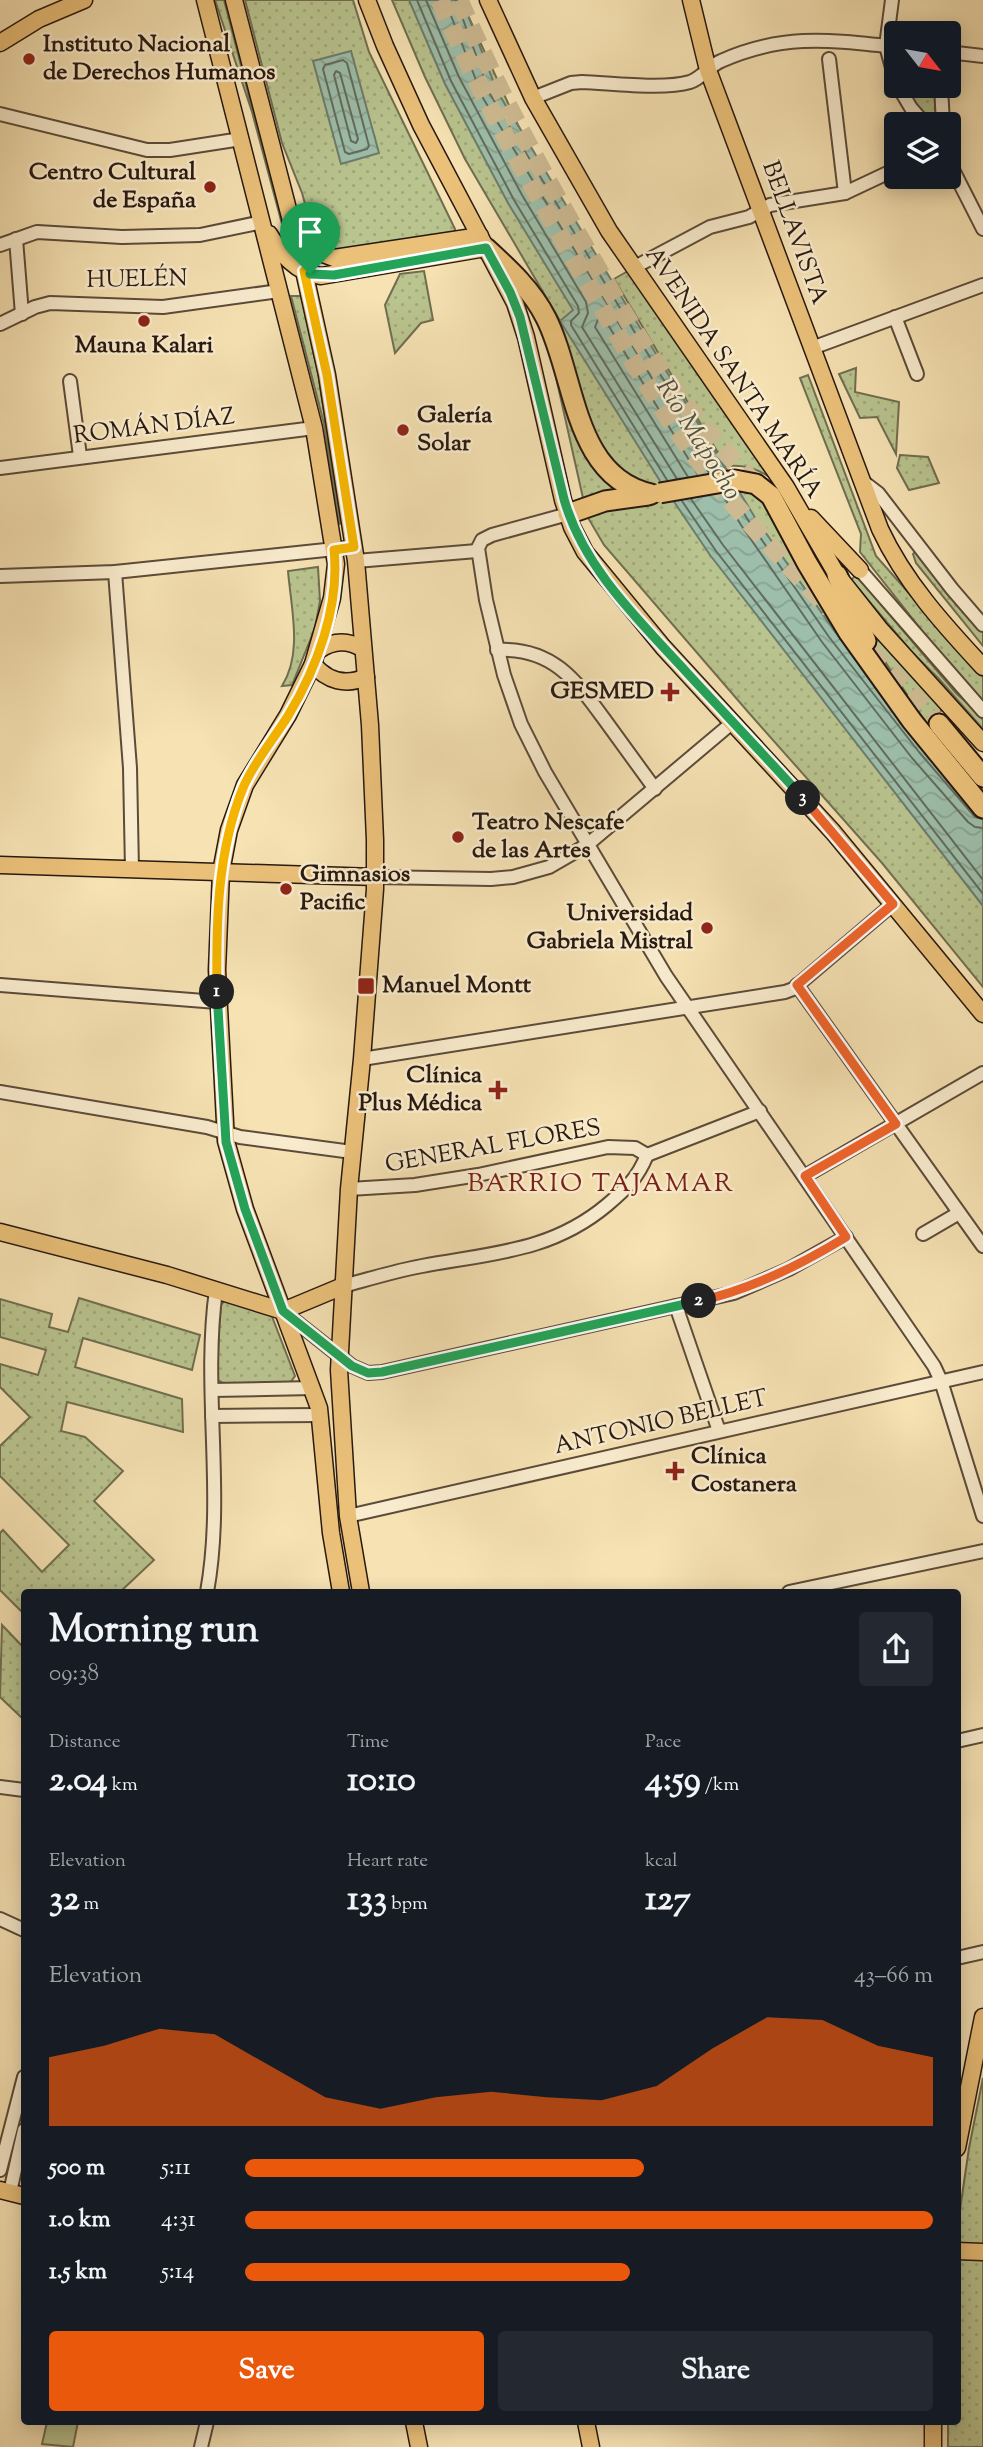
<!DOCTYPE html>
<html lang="en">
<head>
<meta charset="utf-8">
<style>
  body { margin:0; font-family:"Sorts Mill Goudy",serif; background:#242831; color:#f1f3f6; height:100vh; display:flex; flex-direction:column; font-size:26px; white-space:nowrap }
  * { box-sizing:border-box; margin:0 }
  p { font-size:23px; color:#9ea1a6 }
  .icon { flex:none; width:38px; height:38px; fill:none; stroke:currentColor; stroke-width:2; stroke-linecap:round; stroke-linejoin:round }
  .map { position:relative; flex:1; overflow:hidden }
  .details { position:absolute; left:21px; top:1589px; width:940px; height:836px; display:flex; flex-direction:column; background:#171b24; border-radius:7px; box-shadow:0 4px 18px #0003 }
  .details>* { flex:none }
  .needle { width:46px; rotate:121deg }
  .fabs { position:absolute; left:884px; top:21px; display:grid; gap:14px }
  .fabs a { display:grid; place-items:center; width:77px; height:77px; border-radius:7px; background:#171b24; box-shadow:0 4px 18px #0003; font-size:35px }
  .pin { position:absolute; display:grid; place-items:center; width:60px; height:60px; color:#fff; margin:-72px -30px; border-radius:50% 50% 50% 0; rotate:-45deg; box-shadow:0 0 7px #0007 }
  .pin .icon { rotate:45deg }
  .km { position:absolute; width:35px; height:35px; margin:-18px; border-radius:50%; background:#222; color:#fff; font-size:19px; line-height:35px; text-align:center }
  .round { display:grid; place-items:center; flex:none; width:74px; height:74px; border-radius:7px; background:#242831 }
  .overview { display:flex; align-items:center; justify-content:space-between; height:119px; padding:0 28px }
  h1 { font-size:38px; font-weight:700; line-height:52px }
  .metrics { display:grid; grid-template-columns:repeat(3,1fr); gap:10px; height:119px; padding:7px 28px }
  .metrics div { display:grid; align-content:center }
  .metrics b { font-size:35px; font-weight:700 }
  .metrics small { font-size:19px; font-weight:400 }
  .metrics p { font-size:19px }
  .chart { height:196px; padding:14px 28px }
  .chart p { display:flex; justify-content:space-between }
  .chart svg { width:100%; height:126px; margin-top:7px; fill:#ea580c; opacity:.7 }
  .primary-button { display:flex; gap:14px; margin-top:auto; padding:14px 28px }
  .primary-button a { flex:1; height:80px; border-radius:7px; background:#ea580c; color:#fff; font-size:28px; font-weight:700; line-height:80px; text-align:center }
  .primary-button a+a { background:#242831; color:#f1f3f6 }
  ul { padding:0 28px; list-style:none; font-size:23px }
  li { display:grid; grid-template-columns:112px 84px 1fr; align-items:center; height:52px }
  li i { height:18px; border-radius:9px; background:#ea580c }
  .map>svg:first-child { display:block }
  .green { fill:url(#green-dots); stroke:#706e50; stroke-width:2 }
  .pitch { fill:#b9c48f; stroke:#706e50; stroke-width:2 }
  .water { fill:url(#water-waves); stroke:#6e7c6c; stroke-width:2 }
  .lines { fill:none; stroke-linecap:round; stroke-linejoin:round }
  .shore { stroke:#626c5d; stroke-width:2 }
  .highway-tunnel { stroke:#cdba92; stroke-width:19; stroke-dasharray:19 10; stroke-linecap:butt }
  .minor-casing { stroke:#5c4b39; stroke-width:16 }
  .major-casing { stroke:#281910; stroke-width:19 }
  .highway-casing { stroke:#281910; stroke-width:23 }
  .minor { stroke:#f9ecce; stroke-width:12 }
  .major { stroke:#ebc17a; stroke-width:16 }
  .highway { stroke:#ebc17a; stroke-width:19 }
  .highway-bridge-casing { stroke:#281910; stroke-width:23; stroke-linecap:butt }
  .highway-bridge { stroke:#ebc17a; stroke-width:19 }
  .split-1-casing { stroke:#fff; stroke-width:14 }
  .split-2-casing { stroke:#fff; stroke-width:14 }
  .split-3-casing { stroke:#fff; stroke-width:14 }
  .split-4-casing { stroke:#fff; stroke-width:14 }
  .split-1 { stroke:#f5b400; stroke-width:9 }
  .split-2 { stroke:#22a559; stroke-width:9 }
  .split-3 { stroke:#f0652b; stroke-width:9 }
  .split-4 { stroke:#22a559; stroke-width:9 }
  .poi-dot { fill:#8f2418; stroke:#f9ecce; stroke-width:2.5 }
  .labels { text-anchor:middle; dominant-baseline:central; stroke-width:5; stroke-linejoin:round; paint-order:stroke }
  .poi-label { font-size:24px; font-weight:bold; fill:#281910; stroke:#f9ecce; text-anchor:start }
  .street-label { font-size:24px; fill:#281910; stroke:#f9ecce }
  .water-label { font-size:26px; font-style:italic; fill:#515346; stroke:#f9ecce }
  .neighbourhood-label { font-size:26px; letter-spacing:2px; fill:#7a1f14; stroke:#f9ecce }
</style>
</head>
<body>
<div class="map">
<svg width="983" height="2447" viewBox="0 0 983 2447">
  <defs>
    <pattern id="green-dots" width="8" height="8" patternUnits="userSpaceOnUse" patternTransform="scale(1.75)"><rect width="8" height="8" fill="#b9c48f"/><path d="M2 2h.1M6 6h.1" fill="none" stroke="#9fa87a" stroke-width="1.8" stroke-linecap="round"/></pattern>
    <pattern id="water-waves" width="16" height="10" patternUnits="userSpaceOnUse" patternTransform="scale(1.75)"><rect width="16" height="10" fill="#9dbeaa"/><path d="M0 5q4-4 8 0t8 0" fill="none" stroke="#87a391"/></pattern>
  </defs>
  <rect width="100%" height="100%" fill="#f6e2b3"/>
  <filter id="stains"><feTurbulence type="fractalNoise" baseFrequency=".00286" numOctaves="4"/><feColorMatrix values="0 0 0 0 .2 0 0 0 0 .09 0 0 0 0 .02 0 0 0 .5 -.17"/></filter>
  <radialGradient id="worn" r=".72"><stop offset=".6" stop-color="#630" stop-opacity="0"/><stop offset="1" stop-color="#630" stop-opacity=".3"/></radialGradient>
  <g class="green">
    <path d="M215,0H224L286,239L252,112Z"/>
    <path d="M245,0H353L369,52L455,229L454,235L341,255L316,243L302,193L282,143Z"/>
    <path d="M392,0H461L518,125L573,220L740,491H751L766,500L838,629L835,632L764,531L811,610L983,816V987L882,863L749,713L604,545L587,516L547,337L560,321L465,159L425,77Z"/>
    <path d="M902,86H937L939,117L929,121Z"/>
    <path d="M424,271L433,320L421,323L395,353L385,305L400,274Z"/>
    <path d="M628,271L777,482C760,470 747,464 726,466L614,279Z"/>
    <path d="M291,296H301L318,373L341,523L339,524L324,424Z"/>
    <path d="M856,368L855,392L899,402L896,454L877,417L860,418L839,374Z"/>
    <path d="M808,375L876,556L983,677V701L942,656L860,552L861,534L800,378Z"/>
    <path d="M900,455L928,457L939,483L909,490L897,468Z"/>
    <path d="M916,551L983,630V646L916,563L913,554Z"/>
    <path d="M318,567L320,601L315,628L292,685L282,686C303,653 291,608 288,571Z"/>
    <path d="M856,575L956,693L977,712L983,720V729L939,679L912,652L851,580Z"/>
    <path d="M867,625L943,709L927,724L863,629Z"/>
    <path d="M79,1298L200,1335L192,1370L83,1338L75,1367L182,1399L183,1432L67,1402L61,1431L85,1437L123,1471L94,1501L154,1560L120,1592H24V1614L0,1590V1533L3,1530L42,1572L69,1545L0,1476V1446L30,1417L0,1387V1364L38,1375L46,1350L0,1337V1299L52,1314L49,1327L68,1332Z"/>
    <path d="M226,1299L271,1314L295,1376L290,1383H223L217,1380L220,1306Z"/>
    <path d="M2,1625L24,1648V1720L0,1697Z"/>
    <path d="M983,2078V2447H948V2422H957V2230L969,2148Z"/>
  </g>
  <path class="pitch" d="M47,2422H78L73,2447L42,2444Z"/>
  <g class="water">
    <path d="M409,0H462L497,91L754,516L835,632L983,816V906L710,555L660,481L560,321L573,310L508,203L445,84Z"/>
    <path d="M351,51L379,153L341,164L313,61Z"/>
  </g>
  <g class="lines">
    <g class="shore">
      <path d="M417,0L451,81L514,200L578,306L579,313L571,321V325L667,480"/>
      <path d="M426,0L459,77L522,195L586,302L588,313L582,327L677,479"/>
      <path d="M447,0L448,8L483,98L709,473"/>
      <path d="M456,0L490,94L719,471"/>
      <path d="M343,60L347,63L369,146L367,149L349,154L345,152L323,69L325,65Z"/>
      <path d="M336,71L340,73L358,139L356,143L351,141L334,75Z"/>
      <path d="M688,477L595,327L599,317L604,318L698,475"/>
      <path d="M731,492L748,520L829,637L919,752L975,817L983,819"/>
      <path d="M722,494L741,525L822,642L912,758L968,822L975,827L983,828"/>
      <path d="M691,499L723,545L983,880"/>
      <path d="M682,501L716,551L983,894"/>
    </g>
    <g class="highway-tunnel">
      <path d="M440,0C479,92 527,178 577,264C614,328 649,393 693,453C735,509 782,559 830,609"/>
      <path d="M459,0C497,90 543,175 592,259C619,305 645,351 677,394C702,428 732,458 760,490"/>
      <path d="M870,651L939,724"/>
    </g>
    <defs>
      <g id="minor">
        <path d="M892,0L886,46L896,82"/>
        <path d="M948,52L983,56"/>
        <path d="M829,59L845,193"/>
        <path d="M898,86L911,108L925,124"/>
        <path d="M941,86L943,124"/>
        <path d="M533,98L571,83L582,82C611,83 663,90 690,82C702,78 709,66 721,61C784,33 830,40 896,47"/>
        <path d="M0,114L147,150H170L241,139"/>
        <path d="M948,160L983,229"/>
        <path d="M16,239L22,314"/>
        <path d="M0,245L37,232L122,237L200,235L262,222"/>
        <path d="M633,268L710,227L749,217L770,205L845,193L896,169"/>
        <path d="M895,317L917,374"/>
        <path d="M0,324L35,307L50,303L163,307L279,291"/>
        <path d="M812,348L983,285"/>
        <path d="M70,381L80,456"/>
        <path d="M0,468L314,428"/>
        <path d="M861,480L878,493L952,589L983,625"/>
        <path d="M568,514L492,535L482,540L478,548L486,600L504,675L521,724L545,772L666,976L934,1366L941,1381L983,1516"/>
        <path d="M356,561L477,551"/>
        <path d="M860,570L983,711"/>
        <path d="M115,572L130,768L132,870"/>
        <path d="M0,576L115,572L354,547"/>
        <path d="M497,650C554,647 577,682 607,723C623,745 639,767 655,789"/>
        <path d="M375,877L491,879L513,877L549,867L587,845L733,722"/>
        <path d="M0,985L217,1002"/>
        <path d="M797,985L983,1246"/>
        <path d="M362,1059L785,992L793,989L893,904"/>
        <path d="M0,1092L207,1127L240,1137L352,1152"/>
        <path d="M647,1155L760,1111"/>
        <path d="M805,1176L983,1073"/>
        <path d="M349,1189L415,1185L478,1175L608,1147L635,1148L647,1155"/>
        <path d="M923,1234L959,1213"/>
        <path d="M343,1286C369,1279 395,1271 422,1266C491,1253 551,1252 607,1205C627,1188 637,1179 647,1155"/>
        <path d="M676,1306L719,1431"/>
        <path d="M284,1312L352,1366L368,1373L382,1372L734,1293L789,1269L846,1237"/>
        <path d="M212,1390L313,1388"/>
        <path d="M212,1416L320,1415"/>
        <path d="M348,1516L983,1372"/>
        <path d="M207,1592C225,1493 202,1390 216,1290"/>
        <path d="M789,1592L983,1551"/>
        <path d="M957,1741L983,1735"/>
        <path d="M0,1787L24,1790"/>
        <path d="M0,1919L24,1930"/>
        <path d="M957,1958L983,1952"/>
        <path d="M0,2170L24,2077"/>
        <path d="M10,2192L24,2130"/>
        <path d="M201,2447L207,2422"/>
      </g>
      <g id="major">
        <path d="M205,0L314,428L336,564L332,598L313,664L288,715L245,785L229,830L221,872L217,970L226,1141L245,1209L319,1408L331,1533L341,1592"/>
        <path d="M234,0L304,271L327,375L356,561L370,725L375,840V889L362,1059L349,1189L339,1370L348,1516L361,1592"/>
        <path d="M367,0L385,46L421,125L515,303L526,337L563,500L572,527L585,552L663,647L833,832L983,1014"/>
        <path d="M488,0L533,98L609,231L786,487L837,575L879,628L983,743"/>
        <path d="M691,0L708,70L880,529C904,581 944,625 983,667"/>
        <path d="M0,43L39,19L84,0"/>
        <path d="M294,233L318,252L334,258L480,236"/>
        <path d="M269,234C281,254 296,273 321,276L486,248"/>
        <path d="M811,518L860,570"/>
        <path d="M319,650C334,640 348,640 363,649"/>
        <path d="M313,664C327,681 346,686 366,677"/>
        <path d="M0,865L375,877"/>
        <path d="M0,1232L167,1275L283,1311L343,1286"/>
        <path d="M957,2148L983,2017"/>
        <path d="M0,2190L24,2196"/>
        <path d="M957,2251L983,2252"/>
        <path d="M414,2422L419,2447"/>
        <path d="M586,2422L591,2447"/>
        <path d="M933,2422V2447"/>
      </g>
      <g id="highway">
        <path d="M486,248C509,269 532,290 546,318C576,377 573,477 651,494"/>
        <path d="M735,480L756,484L771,496L807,563L849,633L912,721L983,808"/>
        <path d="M568,514L605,501L648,495"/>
        <path d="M837,575L866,641"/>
        <path d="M939,724L983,777"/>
      </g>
    </defs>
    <use href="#minor" class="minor-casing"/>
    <use href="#major" class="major-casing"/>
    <use href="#highway" class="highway-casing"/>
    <use href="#minor" class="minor"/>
    <use href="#major" class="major"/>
    <use href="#highway" class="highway"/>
    <defs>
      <path id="highway-bridge" d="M660,493L735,480"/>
    </defs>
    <use href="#highway-bridge" class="highway-bridge-casing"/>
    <use href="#highway-bridge" class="highway-bridge"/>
  </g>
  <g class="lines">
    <defs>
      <path id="split-1" d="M217,992C216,923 217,852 243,788C254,762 273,740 288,716C317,668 340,606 334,550L354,547L327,375L304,271L310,274"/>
      <path id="split-2" d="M217,992L226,1142L245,1209L283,1311L352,1366L368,1373L382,1372L699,1301"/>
      <path id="split-3" d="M699,1301C752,1289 799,1266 846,1237L805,1176L896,1124L797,985L893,904L803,798"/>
      <path id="split-4" d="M310,274L334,275L486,248L510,292L520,317L564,499C584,570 642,623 690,676C728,717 766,757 803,798"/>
    </defs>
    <use href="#split-1" class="split-1-casing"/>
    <use href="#split-2" class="split-2-casing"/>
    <use href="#split-3" class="split-3-casing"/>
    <use href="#split-4" class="split-4-casing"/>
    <use href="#split-1" class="split-1"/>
    <use href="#split-2" class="split-2"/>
    <use href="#split-3" class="split-3"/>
    <use href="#split-4" class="split-4"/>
  </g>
  <g class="poi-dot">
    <circle cx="29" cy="59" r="7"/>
    <circle cx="210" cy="187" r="7"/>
    <circle cx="144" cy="321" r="7"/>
    <circle cx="403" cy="430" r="7"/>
    <path d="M666.5 681.5h7v7h7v7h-7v7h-7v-7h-7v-7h7z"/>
    <circle cx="458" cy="837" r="7"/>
    <circle cx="286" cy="889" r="7"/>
    <circle cx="707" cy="928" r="7"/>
    <rect x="357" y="977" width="18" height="18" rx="3.5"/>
    <path d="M494.5 1079.5h7v7h7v7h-7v7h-7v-7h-7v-7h7z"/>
    <path d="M671.5 1460.5h7v7h7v7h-7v7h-7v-7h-7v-7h7z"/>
  </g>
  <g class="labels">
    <g class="poi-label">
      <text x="43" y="45">Instituto Nacional<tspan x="43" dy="28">de Derechos Humanos</tspan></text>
      <text x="196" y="173" text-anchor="end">Centro Cultural<tspan x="196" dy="28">de España</tspan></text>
      <text x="144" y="346" text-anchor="middle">Mauna Kalari</text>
      <text x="417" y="416">Galería<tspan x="417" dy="28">Solar</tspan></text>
      <text x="654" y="692" text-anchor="end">GESMED</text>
      <text x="472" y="823">Teatro Nescafe<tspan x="472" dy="28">de las Artes</tspan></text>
      <text x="300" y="875">Gimnasios<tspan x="300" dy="28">Pacific</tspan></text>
      <text x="693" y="914" text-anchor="end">Universidad<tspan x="693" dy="28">Gabriela Mistral</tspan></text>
      <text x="382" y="986">Manuel Montt</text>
      <text x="482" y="1076" text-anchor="end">Clínica<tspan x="482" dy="28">Plus Médica</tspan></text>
      <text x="691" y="1457">Clínica<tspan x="691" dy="28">Costanera</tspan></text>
    </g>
    <g class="street-label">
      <text transform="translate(794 233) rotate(70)">BELLAVISTA</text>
      <text transform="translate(137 280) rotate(-1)">HUELÉN</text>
      <text transform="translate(733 373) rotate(56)">AVENIDA SANTA MARÍA</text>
      <text transform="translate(154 427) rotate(-7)">ROMÁN DÍAZ</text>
      <text transform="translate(493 1147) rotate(-10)">GENERAL FLORES</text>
      <text transform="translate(661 1423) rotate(-13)">ANTONIO BELLET</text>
    </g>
    <g class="water-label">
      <text transform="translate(698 440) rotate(58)">Río Mapocho</text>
    </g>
    <g class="neighbourhood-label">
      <text x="601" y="1184">BARRIO TAJAMAR</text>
    </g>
  </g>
  <rect width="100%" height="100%" filter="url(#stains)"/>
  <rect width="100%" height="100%" fill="url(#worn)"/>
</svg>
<div class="fabs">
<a><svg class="needle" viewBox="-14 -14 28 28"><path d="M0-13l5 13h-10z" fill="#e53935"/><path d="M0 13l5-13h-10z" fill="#9ea1a6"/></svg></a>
<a><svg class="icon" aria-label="layers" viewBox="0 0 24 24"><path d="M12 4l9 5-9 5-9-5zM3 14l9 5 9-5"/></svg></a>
</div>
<div class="pin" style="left:310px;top:274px;background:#1e9e55"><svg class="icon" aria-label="arrive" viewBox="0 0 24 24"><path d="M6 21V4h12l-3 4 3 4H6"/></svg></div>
<b class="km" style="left:217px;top:992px">1</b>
<b class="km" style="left:699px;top:1301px">2</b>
<b class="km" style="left:803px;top:798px">3</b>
<section class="details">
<div class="overview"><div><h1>Morning run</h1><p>09:38</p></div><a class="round"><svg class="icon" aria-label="share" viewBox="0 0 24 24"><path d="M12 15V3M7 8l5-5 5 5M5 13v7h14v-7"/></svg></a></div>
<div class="metrics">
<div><p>Distance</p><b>2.04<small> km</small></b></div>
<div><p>Time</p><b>10:10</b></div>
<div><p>Pace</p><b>4:59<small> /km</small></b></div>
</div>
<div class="metrics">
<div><p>Elevation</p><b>32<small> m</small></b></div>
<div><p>Heart rate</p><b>133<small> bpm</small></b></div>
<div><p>kcal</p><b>127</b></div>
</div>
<div class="chart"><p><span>Elevation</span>43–66 m</p>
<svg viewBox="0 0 160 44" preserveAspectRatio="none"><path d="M0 44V20L10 16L20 10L30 12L40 23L50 34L60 38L70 34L80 32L90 34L100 35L110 30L120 17L130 6L140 7L150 16L160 20V44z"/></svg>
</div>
<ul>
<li><b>500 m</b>5:11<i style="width:58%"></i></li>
<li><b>1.0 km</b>4:31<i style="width:100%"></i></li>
<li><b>1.5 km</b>5:14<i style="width:56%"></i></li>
</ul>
<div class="primary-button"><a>Save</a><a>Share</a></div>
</section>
</div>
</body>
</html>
